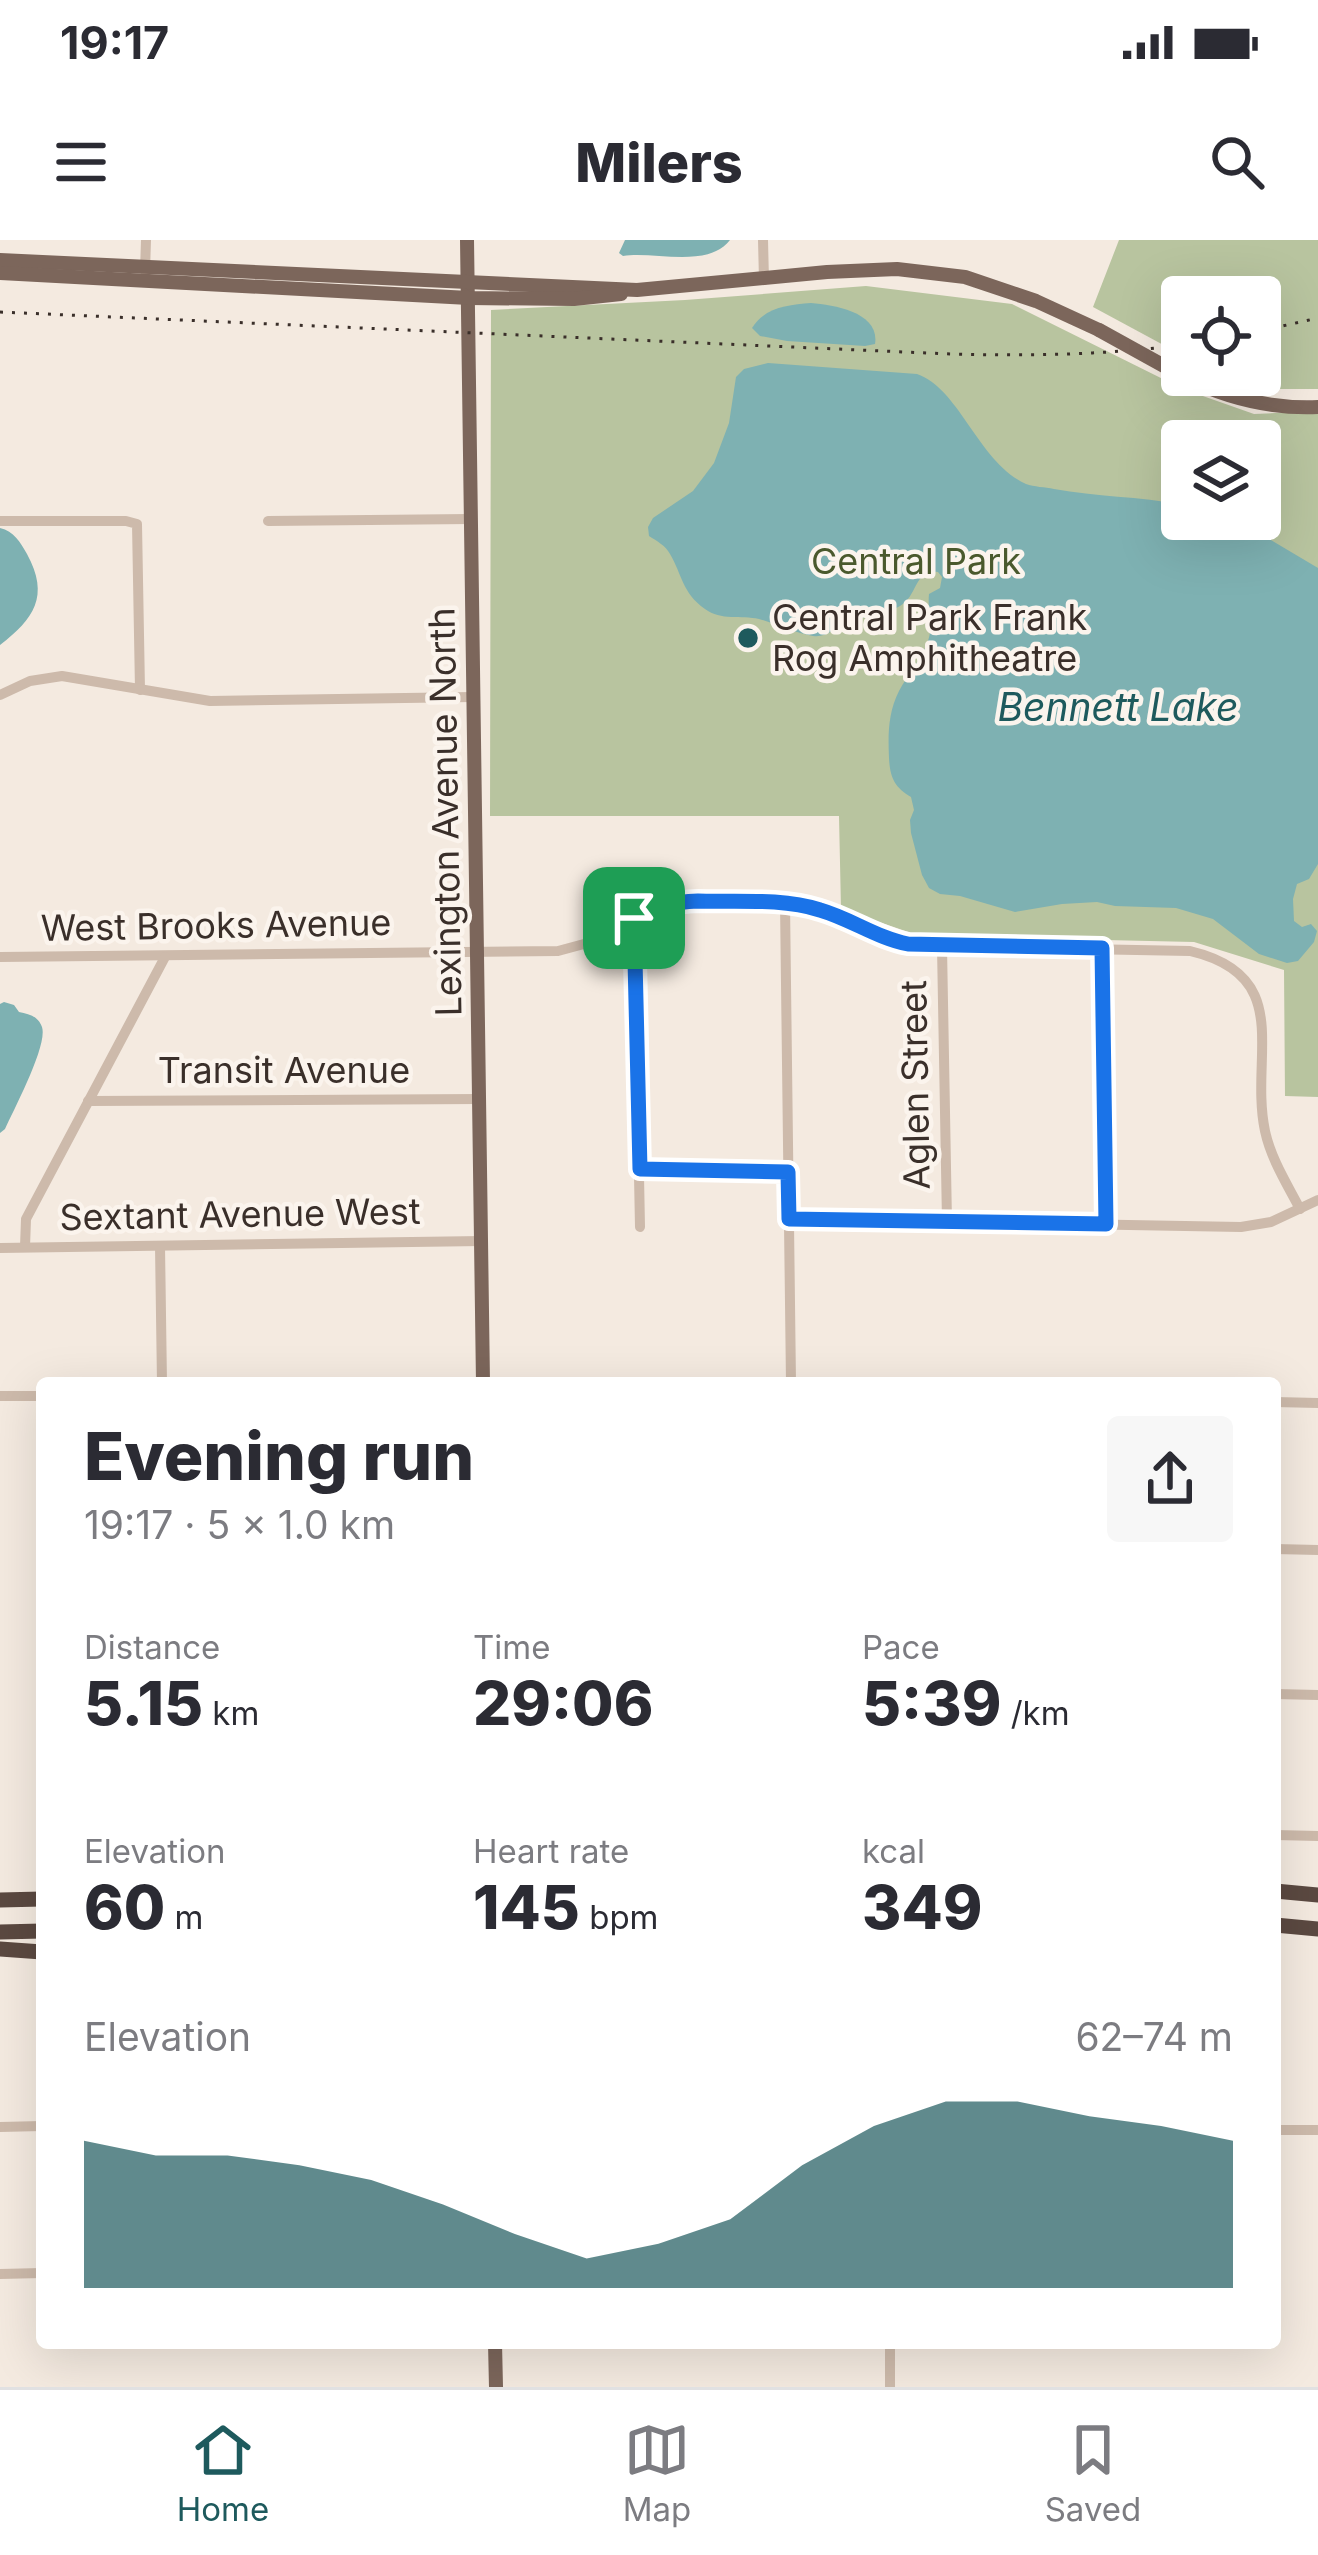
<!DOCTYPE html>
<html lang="en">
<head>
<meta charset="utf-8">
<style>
  body { margin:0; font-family:Inter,sans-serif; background:#f7f7f7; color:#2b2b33; height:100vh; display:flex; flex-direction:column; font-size:45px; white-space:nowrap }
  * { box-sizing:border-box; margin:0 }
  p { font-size:39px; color:#7c7c81 }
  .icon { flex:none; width:66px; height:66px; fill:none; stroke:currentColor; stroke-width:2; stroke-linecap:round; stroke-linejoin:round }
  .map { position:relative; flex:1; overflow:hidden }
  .side { position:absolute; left:36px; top:1137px; width:1245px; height:972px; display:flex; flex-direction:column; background:#fff; border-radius:12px; box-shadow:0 12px 48px #0002 }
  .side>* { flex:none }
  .tools { position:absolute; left:1161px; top:36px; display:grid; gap:24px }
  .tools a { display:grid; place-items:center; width:120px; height:120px; border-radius:12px; background:#fff; box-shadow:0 12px 48px #0002; font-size:60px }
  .pin { position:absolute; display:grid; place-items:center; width:102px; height:102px; color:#fff; margin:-51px; border-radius:24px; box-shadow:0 6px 18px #0006 }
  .round { display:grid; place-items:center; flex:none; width:126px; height:126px; border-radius:12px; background:#f7f7f7 }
  .summary { display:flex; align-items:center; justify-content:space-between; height:204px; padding:0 48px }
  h1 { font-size:66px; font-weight:800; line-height:90px }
  .metrics { display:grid; grid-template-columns:repeat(3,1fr); gap:18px; height:204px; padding:12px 48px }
  .metrics div { display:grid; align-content:center }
  .metrics b { font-size:60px; font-weight:800 }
  .metrics small { font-size:33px; font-weight:400 }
  .metrics p { font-size:33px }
  .chart { height:336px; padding:24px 48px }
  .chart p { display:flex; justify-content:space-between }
  .chart svg { width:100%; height:216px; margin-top:12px; fill:#1e5a5d; opacity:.7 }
  .status { display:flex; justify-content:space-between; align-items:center; height:84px; padding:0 60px; background:#fff; direction:ltr }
  .status svg { height:33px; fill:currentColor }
  header { display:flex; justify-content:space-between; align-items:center; height:156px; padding:0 48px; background:#fff; font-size:54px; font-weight:800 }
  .tab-bar { display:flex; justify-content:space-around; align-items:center; height:168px; border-top:3px solid #e1e1e2; background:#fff; font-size:33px; color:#7c7c81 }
  .tab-bar a { display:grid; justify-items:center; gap:6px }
  .tab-bar .current { color:#1e5a5d }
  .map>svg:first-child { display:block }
  .green { fill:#b8c49f; fill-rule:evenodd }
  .water { fill:#7eb1b2 }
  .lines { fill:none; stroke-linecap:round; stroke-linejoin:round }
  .minor { stroke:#cdbaab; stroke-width:10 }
  .major { stroke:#7c665b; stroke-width:14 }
  .highway { stroke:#5b4941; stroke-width:15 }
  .rail { stroke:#3a2f2a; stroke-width:3; stroke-dasharray:3 9; stroke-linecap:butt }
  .major-bridge { stroke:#7c665b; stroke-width:14 }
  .route-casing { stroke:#fff; stroke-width:24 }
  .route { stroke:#1a73e8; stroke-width:15 }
  .poi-dot { fill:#1e5a5d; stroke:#fbf4ed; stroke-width:4.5 }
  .labels { text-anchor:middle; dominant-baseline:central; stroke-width:9; stroke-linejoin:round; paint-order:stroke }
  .park-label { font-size:36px; fill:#4a592d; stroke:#fbf4ed }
  .poi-label { font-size:36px; fill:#3a2f2a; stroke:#fbf4ed; text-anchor:start }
  .street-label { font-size:36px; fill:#3a2f2a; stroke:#fbf4ed }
  .water-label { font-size:39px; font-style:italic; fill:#1e5a5d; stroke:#fbf4ed }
</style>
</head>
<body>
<div class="status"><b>19:17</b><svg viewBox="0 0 49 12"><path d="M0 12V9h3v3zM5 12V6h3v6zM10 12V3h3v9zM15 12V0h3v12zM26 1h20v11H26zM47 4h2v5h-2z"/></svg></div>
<header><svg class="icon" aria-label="menu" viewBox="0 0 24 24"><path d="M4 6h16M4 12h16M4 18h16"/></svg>Milers<svg class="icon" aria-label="search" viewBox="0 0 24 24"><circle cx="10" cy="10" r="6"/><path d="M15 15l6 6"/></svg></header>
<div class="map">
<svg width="1318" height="2147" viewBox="0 0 1318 2147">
  <rect width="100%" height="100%" fill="#f4eae0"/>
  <g class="green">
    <path d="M1119,0H1318V149H1261L1227,135H1260V57H1182V115L1093,67Z"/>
    <path d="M866,46L1012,64L1183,149L1254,174L1318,171V857L1285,856L1284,730L1194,702L920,696L841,669L839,576H490L491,70L685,60ZM1182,201H1260V279H1182Z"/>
  </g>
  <g class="water">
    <path d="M625,0H730C707,29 655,11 623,16L619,13Z"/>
    <path d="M811,63C836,65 880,73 875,104L865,106L787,101L760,96L752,88C765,67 788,65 811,63Z"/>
    <path d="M768,123L917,134C960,149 978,222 1026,244C1034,247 1045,247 1054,249C1096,257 1139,256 1182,265V279H1229L1259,293L1318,328V624L1309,639L1297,644L1293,659L1294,681L1302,687L1311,684L1317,691L1314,702L1298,721L1287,723L1259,714L1213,679L1176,668L1115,666L1097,662L1062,664L1015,672L960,656L940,654L929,648L922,635L911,593L910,580L914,570L911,557C894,547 890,537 889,518C888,494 888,473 899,451C908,434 921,420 928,401C935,378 927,374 929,354L940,348L942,337L938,332C914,329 918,356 900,366C884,376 864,375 847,383C835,388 826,398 813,396C798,394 774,383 759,379C741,375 721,381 705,369C682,353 682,334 670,314C666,306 657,301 649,296L648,287L653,278L693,251L714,223L729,183L736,137L744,129Z"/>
    <path d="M0,288C14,291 20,302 27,314C50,356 34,379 0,405Z"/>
    <path d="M4,762L14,765L19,772C29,774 38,776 42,787C48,805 14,869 5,889L0,893V764Z"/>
  </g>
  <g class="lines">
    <g class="minor">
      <path d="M763,0L764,40"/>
      <path d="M145,31L146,0"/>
      <path d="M0,281H126L137,284L140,450"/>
      <path d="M268,281L470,279"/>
      <path d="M0,455L30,441L62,436L210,461L472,457"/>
      <path d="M785,663L791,1143"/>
      <path d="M634,678L640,987"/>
      <path d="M942,707L947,982"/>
      <path d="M1102,708L1105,984"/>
      <path d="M0,717L558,711L595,701L646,671L669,663L698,661L799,665L831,673L880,697L925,706L1190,711C1296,736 1249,815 1265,891C1271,919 1287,944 1300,969"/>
      <path d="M88,861L480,859"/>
      <path d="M640,929L788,931"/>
      <path d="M789,979L1241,987L1271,982L1318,960"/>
      <path d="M160,1006L162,1143"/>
      <path d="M25,1007L26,979L165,717"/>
      <path d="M0,1008L482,1001"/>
      <path d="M0,1156H42"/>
      <path d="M1275,1162L1318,1163"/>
      <path d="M1275,1309L1318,1310"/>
      <path d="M1275,1454L1318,1455"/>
      <path d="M1275,1595L1318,1596"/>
      <path d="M0,1887L42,1886"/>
      <path d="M1275,1890H1318"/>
      <path d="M0,2034L42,2033"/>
      <path d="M890,2103V2147"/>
    </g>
    <g class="major">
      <path d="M467,0L483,1143"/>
      <path d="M0,20L637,50L827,32L897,29L965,37L1036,61L1099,90"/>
      <path d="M0,33L469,58L574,59L621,54"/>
      <path d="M1184,137C1226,158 1271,169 1318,167"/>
      <path d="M495,2103L496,2147"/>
    </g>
    <g class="highway">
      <path d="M1275,1651L1318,1655"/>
      <path d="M0,1660L42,1659"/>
      <path d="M1275,1685L1318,1689"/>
      <path d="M0,1692L42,1691"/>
      <path d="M0,1709L42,1712"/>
    </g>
    <g class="rail">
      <path d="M0,72L950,114C1028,116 1105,115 1182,105"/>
      <path d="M1260,91L1318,78"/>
    </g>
    <path class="major-bridge" d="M1099,90L1184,137"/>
  </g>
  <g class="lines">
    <defs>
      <path id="route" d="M698,661C738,662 782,658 820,670C851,679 877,698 908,704L1102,708L1106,984L789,979L788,932L640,929L634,678C654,666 674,662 698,661Z"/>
    </defs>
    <use href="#route" class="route-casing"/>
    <use href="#route" class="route"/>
  </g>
  <circle class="poi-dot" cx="748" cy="398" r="12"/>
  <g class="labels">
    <g class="park-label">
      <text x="916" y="321">Central Park</text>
    </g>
    <g class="poi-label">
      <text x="772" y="377">Central Park Frank<tspan x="772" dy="41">Rog Amphitheatre</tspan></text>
    </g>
    <g class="street-label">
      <text transform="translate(445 572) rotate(-91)">Lexington Avenue North</text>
      <text transform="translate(216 685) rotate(-1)">West Brooks Avenue</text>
      <text x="284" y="830">Transit Avenue</text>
      <text transform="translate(915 845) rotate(-91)">Aglen Street</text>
      <text transform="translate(240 974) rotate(-1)">Sextant Avenue West</text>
    </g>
    <g class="water-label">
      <text x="1118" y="466">Bennett Lake</text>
    </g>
  </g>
</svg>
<div class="tools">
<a><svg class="icon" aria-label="locate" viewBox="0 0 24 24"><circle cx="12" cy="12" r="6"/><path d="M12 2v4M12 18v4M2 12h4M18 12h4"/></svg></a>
<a><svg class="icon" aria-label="layers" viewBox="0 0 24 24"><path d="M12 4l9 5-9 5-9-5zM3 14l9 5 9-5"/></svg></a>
</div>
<div class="pin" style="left:634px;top:678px;background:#1e9e55"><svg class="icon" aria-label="arrive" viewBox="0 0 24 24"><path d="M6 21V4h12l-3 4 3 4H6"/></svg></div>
<section class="side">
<div class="summary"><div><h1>Evening run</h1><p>19:17 · 5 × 1.0 km</p></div><a class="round"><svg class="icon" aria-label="share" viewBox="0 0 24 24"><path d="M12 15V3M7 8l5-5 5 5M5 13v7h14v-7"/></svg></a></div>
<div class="metrics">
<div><p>Distance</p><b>5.15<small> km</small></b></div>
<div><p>Time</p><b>29:06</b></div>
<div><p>Pace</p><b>5:39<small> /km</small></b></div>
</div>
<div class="metrics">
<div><p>Elevation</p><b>60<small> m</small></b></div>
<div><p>Heart rate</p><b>145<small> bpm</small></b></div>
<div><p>kcal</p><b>349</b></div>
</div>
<div class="chart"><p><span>Elevation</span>62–74 m</p>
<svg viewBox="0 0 160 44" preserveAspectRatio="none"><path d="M0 44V14L10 17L20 17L30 19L40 22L50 27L60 33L70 38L80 35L90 30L100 19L110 11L120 6L130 6L140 9L150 11L160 14V44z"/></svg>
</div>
</section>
</div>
<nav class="tab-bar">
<a class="current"><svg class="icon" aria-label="home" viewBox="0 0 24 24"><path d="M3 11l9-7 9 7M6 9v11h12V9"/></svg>Home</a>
<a><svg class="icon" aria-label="map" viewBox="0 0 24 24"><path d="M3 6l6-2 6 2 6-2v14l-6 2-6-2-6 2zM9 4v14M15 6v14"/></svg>Map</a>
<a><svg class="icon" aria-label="saved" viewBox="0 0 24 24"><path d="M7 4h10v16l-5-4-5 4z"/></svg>Saved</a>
</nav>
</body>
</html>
